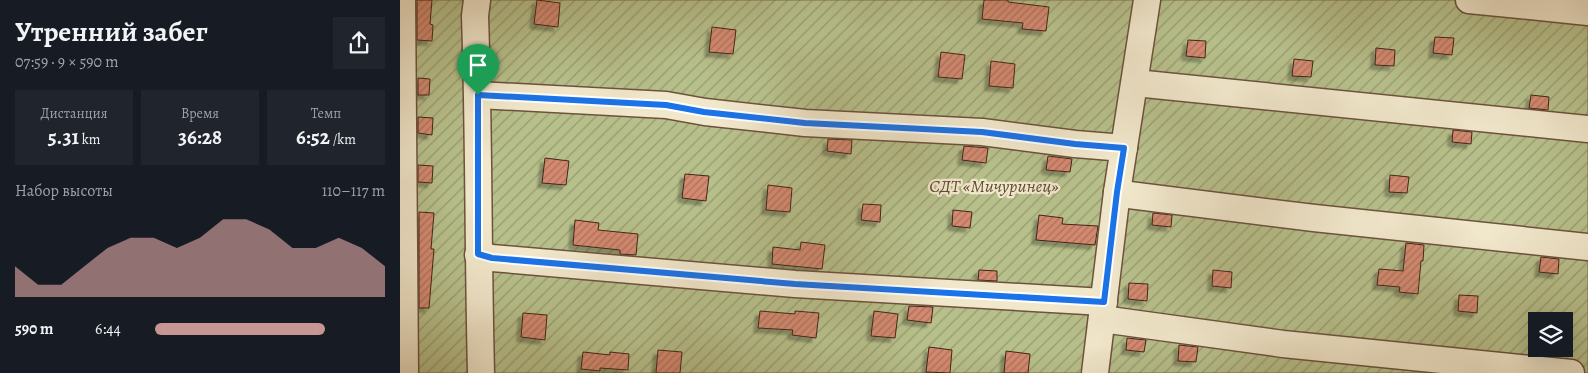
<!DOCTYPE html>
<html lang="ru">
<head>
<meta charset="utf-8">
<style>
  body { margin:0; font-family:Alegreya,serif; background:#20242c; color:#f1f3f6; height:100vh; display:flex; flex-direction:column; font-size:19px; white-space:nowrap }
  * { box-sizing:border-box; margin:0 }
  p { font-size:16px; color:#9ea1a6 }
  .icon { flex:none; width:28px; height:28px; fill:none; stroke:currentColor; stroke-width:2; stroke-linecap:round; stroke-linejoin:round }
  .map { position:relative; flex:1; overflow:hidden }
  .sheet { display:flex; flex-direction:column; background:#171b24; width:400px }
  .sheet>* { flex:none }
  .buttons { position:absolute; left:1128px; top:312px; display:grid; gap:10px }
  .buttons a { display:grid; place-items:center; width:45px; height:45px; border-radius:0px; background:#171b24; box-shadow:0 5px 20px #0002; font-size:25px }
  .pin { position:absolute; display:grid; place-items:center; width:42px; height:42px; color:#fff; margin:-51px -21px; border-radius:50% 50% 50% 0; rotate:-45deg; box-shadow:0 0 5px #0007 }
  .pin .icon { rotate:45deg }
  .round { display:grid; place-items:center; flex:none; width:52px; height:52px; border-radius:0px; background:#20242c }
  .headline { display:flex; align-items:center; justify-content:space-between; height:85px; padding:0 15px }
  h1 { font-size:28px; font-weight:600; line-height:38px }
  .figures { display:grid; grid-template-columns:repeat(3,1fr); gap:8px; height:85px; padding:5px 15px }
  .figures div { display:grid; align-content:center; border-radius:0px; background:#20242c; text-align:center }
  .figures b { font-size:21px; font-weight:600 }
  .figures small { font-size:14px; font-weight:400 }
  .figures p { font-size:14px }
  .chart { height:140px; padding:10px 15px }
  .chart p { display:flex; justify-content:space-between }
  .chart svg { width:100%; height:90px; margin-top:5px; fill:#c59692; opacity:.7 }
  ul { padding:0 15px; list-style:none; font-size:16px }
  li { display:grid; grid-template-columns:80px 60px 1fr; align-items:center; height:38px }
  li i { height:12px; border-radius:6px; background:#c59692 }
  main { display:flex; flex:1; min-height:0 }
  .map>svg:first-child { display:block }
  .garden { fill:url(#garden-furrows); stroke:#7d7251; fill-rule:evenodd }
  .building { fill:url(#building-hatch); stroke:#432417; filter:url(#shadow) }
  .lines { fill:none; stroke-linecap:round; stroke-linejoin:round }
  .minor-casing { stroke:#6d523d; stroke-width:29 }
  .minor { stroke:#f1e7cb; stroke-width:26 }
  .route-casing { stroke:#fff; stroke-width:10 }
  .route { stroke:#1a73e8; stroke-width:6 }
  .labels { text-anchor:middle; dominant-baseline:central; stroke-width:4.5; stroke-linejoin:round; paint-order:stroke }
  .park-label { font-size:18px; font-style:italic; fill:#604b34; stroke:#f1e7cb }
</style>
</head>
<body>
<main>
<section class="sheet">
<div class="headline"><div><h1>Утренний забег</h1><p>07:59 · 9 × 590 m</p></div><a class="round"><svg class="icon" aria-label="share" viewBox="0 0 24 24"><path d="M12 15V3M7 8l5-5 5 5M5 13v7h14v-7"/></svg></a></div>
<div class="figures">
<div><p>Дистанция</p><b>5.31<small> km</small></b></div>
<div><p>Время</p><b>36:28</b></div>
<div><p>Темп</p><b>6:52<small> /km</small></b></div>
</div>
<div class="chart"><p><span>Набор высоты</span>110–117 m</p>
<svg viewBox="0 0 160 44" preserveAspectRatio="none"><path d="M0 44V29L10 38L20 38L30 29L40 20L50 15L60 15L70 20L80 15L90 6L100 6L110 11L120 20L130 20L140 15L150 20L160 29V44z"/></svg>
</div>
<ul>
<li><b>590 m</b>6:44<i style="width:74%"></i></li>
</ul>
</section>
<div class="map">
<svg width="1188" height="373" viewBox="0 0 1188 373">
  <defs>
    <pattern id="garden-furrows" width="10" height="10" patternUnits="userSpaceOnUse" patternTransform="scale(1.25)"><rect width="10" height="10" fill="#b7c08b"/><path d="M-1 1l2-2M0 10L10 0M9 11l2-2" fill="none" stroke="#969c71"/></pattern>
    <pattern id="building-hatch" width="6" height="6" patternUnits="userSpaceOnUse" patternTransform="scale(1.25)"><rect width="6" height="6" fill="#d48a71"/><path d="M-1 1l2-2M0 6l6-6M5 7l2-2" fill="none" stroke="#ae715c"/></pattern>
    <filter id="shadow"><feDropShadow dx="-4.5" dy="4.5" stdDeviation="1" flood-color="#0004"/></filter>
  </defs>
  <rect width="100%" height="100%" fill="#eadaaf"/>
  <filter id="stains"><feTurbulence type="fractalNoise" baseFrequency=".004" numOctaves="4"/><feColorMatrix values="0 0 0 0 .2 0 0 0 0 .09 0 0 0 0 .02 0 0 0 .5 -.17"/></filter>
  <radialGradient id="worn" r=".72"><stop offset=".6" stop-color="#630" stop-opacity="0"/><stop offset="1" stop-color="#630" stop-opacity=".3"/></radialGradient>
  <path class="garden" d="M0,0H1188V373H0ZM1136,321H1164V349H1136Z"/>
  <g class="building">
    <path d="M17,0H32L30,24L33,25L32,41L17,40Z"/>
    <path d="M137,0L160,3L158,27L134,24Z"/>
    <path d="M584,0H608V2L649,7L646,31L622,29L623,23L582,19Z"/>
    <path d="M312,27L336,30L333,54L309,52Z"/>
    <path d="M1035,37L1054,38L1052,55L1033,53Z"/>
    <path d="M788,40L806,41L805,58L786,56Z"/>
    <path d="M976,48L995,50L994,66L975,65Z"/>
    <path d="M541,52L565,55L562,79L538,77Z"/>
    <path d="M894,59L913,61L911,77L892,76Z"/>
    <path d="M591,61L615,64L613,88L589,86Z"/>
    <path d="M18,78L30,79L29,95H18Z"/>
    <path d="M1131,95L1149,97L1148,110L1129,108Z"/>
    <path d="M18,117L33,118L32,135L18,133Z"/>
    <path d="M1053,130L1072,132L1071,144L1052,142Z"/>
    <path d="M428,139L452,140L451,154L427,151Z"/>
    <path d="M564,146L588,148L586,163L562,160Z"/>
    <path d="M648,156L672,159L670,172L646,170Z"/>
    <path d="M145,158L169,161L166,185L142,183Z"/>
    <path d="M18,165L33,166L32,183L18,182Z"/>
    <path d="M285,174L309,176L306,201L282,198Z"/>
    <path d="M990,175L1009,177L1007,193L989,192Z"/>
    <path d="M368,185L392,188L390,212L366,210Z"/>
    <path d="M463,204L481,205L480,222L461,220Z"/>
    <path d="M553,210L572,212L570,228L552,226Z"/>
    <path d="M19,212L34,213L31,249H34L29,308H19Z"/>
    <path d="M753,213L772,215L771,227L752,225Z"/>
    <path d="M639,215L663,218L662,224L698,226L695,245L636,240Z"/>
    <path d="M175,220L199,223L198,230L238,234L236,255L220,254V250L173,245Z"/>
    <path d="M401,242L425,245L422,269L372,264L373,247L400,250Z"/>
    <path d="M1006,243L1024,245L1023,261H1021L1018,294L999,292L1000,287L977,285L979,269L1003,271Z"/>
    <path d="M1141,257L1159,259L1158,274L1139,272Z"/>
    <path d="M579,270L597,271V281L578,280Z"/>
    <path d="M813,270L832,272L831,288L812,286Z"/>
    <path d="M729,283L748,284L747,301L728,299Z"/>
    <path d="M1059,295L1078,296L1077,313L1058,311Z"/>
    <path d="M509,306L533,307L531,323L507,320Z"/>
    <path d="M360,311L395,314V311L419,313L416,338L392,335L393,330L358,328Z"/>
    <path d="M474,311L498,314L495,338L471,336Z"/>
    <path d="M123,313L147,315L145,340L121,337Z"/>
    <path d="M727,338L746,340L744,352L726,350Z"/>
    <path d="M779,345L798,347L796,362L778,361Z"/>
    <path d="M529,347L552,350L550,373L526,372Z"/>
    <path d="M258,350L282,352L280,373H256Z"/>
    <path d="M606,351L630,354L628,373H604Z"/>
    <path d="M183,352L210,355V352L229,354L228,370L200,368V371L181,369Z"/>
  </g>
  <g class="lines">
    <defs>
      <g id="minor">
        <path d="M2,0L5,373"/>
        <path d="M77,0L75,16C79,135 78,254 81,373"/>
        <path d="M1069,0L1188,12"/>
        <path d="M735,83L1188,129"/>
        <path d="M78,95L266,105L305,112L405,123L582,132L675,144L724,148"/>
        <path d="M717,192L729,195L914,218L1188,247"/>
        <path d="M78,255L92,258L395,284L704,302"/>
        <path d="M702,319L883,344L1171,373"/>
        <path d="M695,373L717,192L747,0"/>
      </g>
    </defs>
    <use href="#minor" class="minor-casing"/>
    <use href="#minor" class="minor"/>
  </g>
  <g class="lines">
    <defs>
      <path id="route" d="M78,95L266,105L304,112L405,123L582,132L675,144L724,148L717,192L704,302L395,284L92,258L78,254Z"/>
    </defs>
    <use href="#route" class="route-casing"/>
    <use href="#route" class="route"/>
  </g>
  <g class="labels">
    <g class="park-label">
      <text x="594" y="186">СДТ «Мичуринец»</text>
    </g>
  </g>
  <rect width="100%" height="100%" filter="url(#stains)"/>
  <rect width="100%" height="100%" fill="url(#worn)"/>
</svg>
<div class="buttons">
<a><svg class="icon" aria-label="layers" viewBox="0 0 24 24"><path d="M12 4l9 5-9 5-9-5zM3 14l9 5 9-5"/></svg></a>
</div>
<div class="pin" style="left:78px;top:95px;background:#1e9e55"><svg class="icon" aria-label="arrive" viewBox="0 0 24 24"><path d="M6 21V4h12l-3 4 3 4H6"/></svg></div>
</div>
</main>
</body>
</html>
